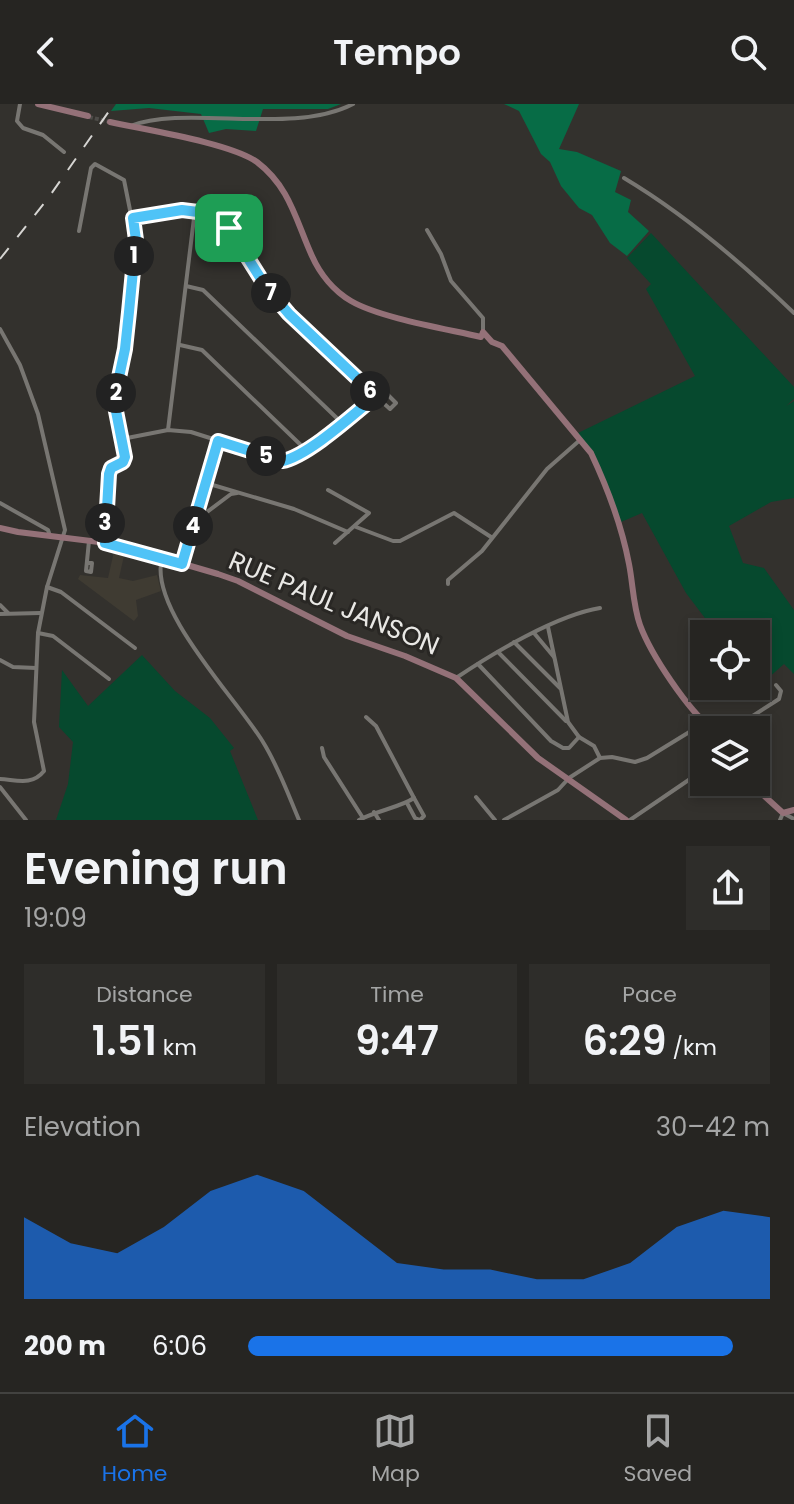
<!DOCTYPE html>
<html lang="en">
<head>
<meta charset="utf-8">
<style>
  body { margin:0; font-family:Poppins,sans-serif; background:#2e2d2a; color:#f1f3f6; height:100vh; display:flex; flex-direction:column; font-size:30px; white-space:nowrap }
  * { box-sizing:border-box; margin:0 }
  p { font-size:26px; color:#a4a5a5 }
  .icon { flex:none; width:44px; height:44px; fill:none; stroke:currentColor; stroke-width:2; stroke-linecap:round; stroke-linejoin:round }
  .map { position:relative; height:716px; overflow:hidden }
  .side { display:flex; flex-direction:column; background:#262522; flex:1 }
  .side>* { flex:none }
  .tools { position:absolute; left:690px; top:516px; display:grid; gap:16px }
  .tools a { display:grid; place-items:center; width:80px; height:80px; border-radius:0px; background:#262522; box-shadow:0 4px 12px #0003,0 0 0 2px #424240; font-size:40px }
  .pin { position:absolute; display:grid; place-items:center; width:68px; height:68px; color:#fff; margin:-34px; border-radius:16px; box-shadow:0 4px 12px #0006 }
  .km { position:absolute; width:40px; height:40px; margin:-20px; border-radius:50%; background:#222; color:#fff; font-size:22px; line-height:40px; text-align:center }
  .round { display:grid; place-items:center; flex:none; width:84px; height:84px; border-radius:0px; background:#2e2d2a }
  .summary { display:flex; align-items:center; justify-content:space-between; height:136px; padding:0 24px }
  h1 { font-size:44px; font-weight:600; line-height:60px }
  .metrics { display:grid; grid-template-columns:repeat(3,1fr); gap:12px; height:136px; padding:8px 24px }
  .metrics div { display:grid; align-content:center; border-radius:0px; background:#2e2d2a; text-align:center }
  .metrics b { font-size:40px; font-weight:600 }
  .metrics small { font-size:22px; font-weight:400 }
  .metrics p { font-size:22px }
  .chart { height:224px; padding:16px 24px }
  .chart p { display:flex; justify-content:space-between }
  .chart svg { width:100%; height:144px; margin-top:8px; fill:#1a73e8; opacity:.7 }
  ul { padding:0 24px; list-style:none; font-size:26px }
  li { display:grid; grid-template-columns:128px 96px 1fr; align-items:center; height:60px }
  li i { height:20px; border-radius:10px; background:#1a73e8 }
  header { display:flex; justify-content:space-between; align-items:center; height:104px; padding:0 24px; background:#262522; font-size:36px; font-weight:600 }
  .dock { display:flex; justify-content:space-around; align-items:center; height:112px; border-top:2px solid #424240; background:#262522; font-size:22px; color:#a4a5a5 }
  .dock a { display:grid; justify-items:center; gap:4px }
  .dock .on { color:#1a73e8 }
  .map>svg:first-child { display:block }
  .built { fill:#3f3b32 }
  .green { fill:#06492e }
  .forest { fill:#076c46 }
  .lines { fill:none; stroke-linecap:round; stroke-linejoin:round }
  .street-tunnel { stroke:#4e4c49; stroke-width:4; stroke-dasharray:4 2; stroke-linecap:butt }
  .street { stroke:#787672; stroke-width:4 }
  .secondary { stroke:#947178; stroke-width:6 }
  .rail { stroke:#d6d5d2; stroke-width:2; stroke-dasharray:14 14; stroke-linecap:butt }
  .route-casing { stroke:#fff; stroke-width:16 }
  .route { stroke:#4fc3f7; stroke-width:10 }
  .labels { text-anchor:middle; dominant-baseline:central; stroke-width:6; stroke-linejoin:round; paint-order:stroke }
  .street-label { font-size:26px; fill:#e9e8e5; stroke:#292724 }
</style>
</head>
<body>
<header><svg class="icon" aria-label="back" viewBox="0 0 24 24"><path d="M15 5l-7 7 7 7"/></svg>Tempo<svg class="icon" aria-label="search" viewBox="0 0 24 24"><circle cx="10" cy="10" r="6"/><path d="M15 15l6 6"/></svg></header>
<div class="map">
<svg width="794" height="716" viewBox="0 0 794 716">
  <rect width="100%" height="100%" fill="#33312d"/>
  <path class="built" d="M115,443L125,447L119,474L133,477L157,471L161,487L136,496L138,512L134,517L78,475L80,471L108,474Z"/>
  <g class="green">
    <path d="M651,129L794,283V295L786,302L794,297V394L771,398L729,422L743,459L764,464L794,506V570L784,560L757,584L756,530H717L686,489L642,409L621,418L602,369L578,329L695,272L646,185L651,180L627,154Z"/>
    <path d="M142,551L175,587L210,614L234,644L230,647L258,716H56L68,680L73,638L59,623L62,566L88,602Z"/>
  </g>
  <g class="forest">
    <path d="M116,0H341L328,5H263L256,27L226,25L209,29L201,10L149,4L111,7Z"/>
    <path d="M504,0H579L559,45L577,48L621,67L615,88L631,96L628,108L649,127L627,152L610,139L592,111L579,104L561,82L550,58L541,50L519,7Z"/>
  </g>
  <g class="lines">
    <path class="street-tunnel" d="M89,13L110,18"/>
    <g class="street">
      <path d="M20,0L17,17L23,24L43,31L64,48"/>
      <path d="M130,22C186,0 292,32 353,0"/>
      <path d="M624,74C686,111 742,159 794,209"/>
      <path d="M133,114C160,109 192,99 217,114C241,129 251,163 267,184C301,229 348,268 390,305L396,299L376,279L370,287"/>
      <path d="M427,126L441,150L451,177L483,214V228"/>
      <path d="M79,127L91,64L95,60L124,76L136,136L125,245L114,297L125,353L123,358L111,364L109,370L105,437"/>
      <path d="M186,182L203,186L342,319"/>
      <path d="M0,225L20,261L38,310L65,426L47,483L38,529L34,618L44,667C32,682 17,676 0,675"/>
      <path d="M180,241L202,246L306,346"/>
      <path d="M168,326L195,106"/>
      <path d="M122,335L168,326L191,328L282,357C306,353 355,309 376,292"/>
      <path d="M206,379L294,405L348,428"/>
      <path d="M328,386L369,409L335,439"/>
      <path d="M0,399L48,426L50,432"/>
      <path d="M195,417L231,390L237,389"/>
      <path d="M356,423L393,437H400L454,409L491,433"/>
      <path d="M162,454C148,505 237,595 263,638C278,662 288,690 299,716"/>
      <path d="M87,459H92L91,468L86,467L89,437"/>
      <path d="M182,460L218,337"/>
      <path d="M448,480V476L482,447L547,365L580,336"/>
      <path d="M47,483L61,488L135,544"/>
      <path d="M0,501L8,509"/>
      <path d="M0,510L40,509"/>
      <path d="M548,523L568,618L579,633L594,642L600,654"/>
      <path d="M38,529L53,532L109,575"/>
      <path d="M534,529L554,553"/>
      <path d="M514,538L560,584"/>
      <path d="M498,548L566,617"/>
      <path d="M0,556L13,563L36,564"/>
      <path d="M478,560L551,637L563,644H569L579,633"/>
      <path d="M456,574C493,549 557,511 600,504"/>
      <path d="M366,613L376,622L414,694"/>
      <path d="M731,626L779,595L781,587L776,581"/>
      <path d="M322,644L324,653L363,714"/>
      <path d="M0,683L26,716"/>
      <path d="M476,693L495,716"/>
      <path d="M374,708L379,716"/>
      <path d="M359,716C376,707 401,703 414,694L424,712L420,716L415,714L407,699"/>
      <path d="M504,716L558,686L569,674L600,654L612,653L635,658L647,654L704,619"/>
      <path d="M630,716L696,671"/>
      <path d="M780,716L783,709L794,715"/>
    </g>
    <g class="secondary">
      <path d="M38,0L88,12"/>
      <path d="M110,18C146,26 230,39 257,58C290,83 296,117 312,152C320,170 334,187 351,197C380,214 447,225 481,233L483,228L492,238L502,242L591,349C607,383 622,423 629,460C633,480 633,501 640,521C651,551 688,606 713,626"/>
      <path d="M0,424L18,428L115,440L218,470L238,477L347,532L405,552L456,574L538,654L626,716"/>
      <path d="M749,678L783,709L794,706"/>
    </g>
    <path class="rail" d="M0,155L49,93L114,0"/>
  </g>
  <g class="lines">
    <defs>
      <path id="route" d="M182,106L206,109L229,124L266,183L289,210L376,292C355,309 307,353 282,357L218,337L182,460L105,439L109,370L111,364L123,358L125,353L114,297L125,245L129,208L136,136L133,114Z"/>
    </defs>
    <use href="#route" class="route-casing"/>
    <use href="#route" class="route"/>
  </g>
  <g class="labels">
    <g class="street-label">
      <text transform="translate(334 499) rotate(23)">RUE PAUL JANSON</text>
    </g>
  </g>
</svg>
<div class="tools">
<a><svg class="icon" aria-label="locate" viewBox="0 0 24 24"><circle cx="12" cy="12" r="6"/><path d="M12 2v4M12 18v4M2 12h4M18 12h4"/></svg></a>
<a><svg class="icon" aria-label="layers" viewBox="0 0 24 24"><path d="M12 4l9 5-9 5-9-5zM3 14l9 5 9-5"/></svg></a>
</div>
<div class="pin" style="left:229px;top:124px;background:#1e9e55"><svg class="icon" aria-label="arrive" viewBox="0 0 24 24"><path d="M6 21V4h12l-3 4 3 4H6"/></svg></div>
<b class="km" style="left:134px;top:152px">1</b>
<b class="km" style="left:116px;top:289px">2</b>
<b class="km" style="left:105px;top:419px">3</b>
<b class="km" style="left:193px;top:422px">4</b>
<b class="km" style="left:266px;top:352px">5</b>
<b class="km" style="left:370px;top:287px">6</b>
<b class="km" style="left:271px;top:189px">7</b>
</div>
<section class="side">
<div class="summary"><div><h1>Evening run</h1><p>19:09</p></div><a class="round"><svg class="icon" aria-label="share" viewBox="0 0 24 24"><path d="M12 15V3M7 8l5-5 5 5M5 13v7h14v-7"/></svg></a></div>
<div class="metrics">
<div><p>Distance</p><b>1.51<small> km</small></b></div>
<div><p>Time</p><b>9:47</b></div>
<div><p>Pace</p><b>6:29<small> /km</small></b></div>
</div>
<div class="chart"><p><span>Elevation</span>30–42 m</p>
<svg viewBox="0 0 160 44" preserveAspectRatio="none"><path d="M0 44V19L10 27L20 30L30 22L40 11L50 6L60 11L70 22L80 33L90 35L100 35L110 38L120 38L130 33L140 22L150 17L160 19V44z"/></svg>
</div>
<ul>
<li><b>200 m</b>6:06<i style="width:93%"></i></li>
</ul>
</section>
<nav class="dock">
<a class="on"><svg class="icon" aria-label="home" viewBox="0 0 24 24"><path d="M3 11l9-7 9 7M6 9v11h12V9"/></svg>Home</a>
<a><svg class="icon" aria-label="map" viewBox="0 0 24 24"><path d="M3 6l6-2 6 2 6-2v14l-6 2-6-2-6 2zM9 4v14M15 6v14"/></svg>Map</a>
<a><svg class="icon" aria-label="saved" viewBox="0 0 24 24"><path d="M7 4h10v16l-5-4-5 4z"/></svg>Saved</a>
</nav>
</body>
</html>
